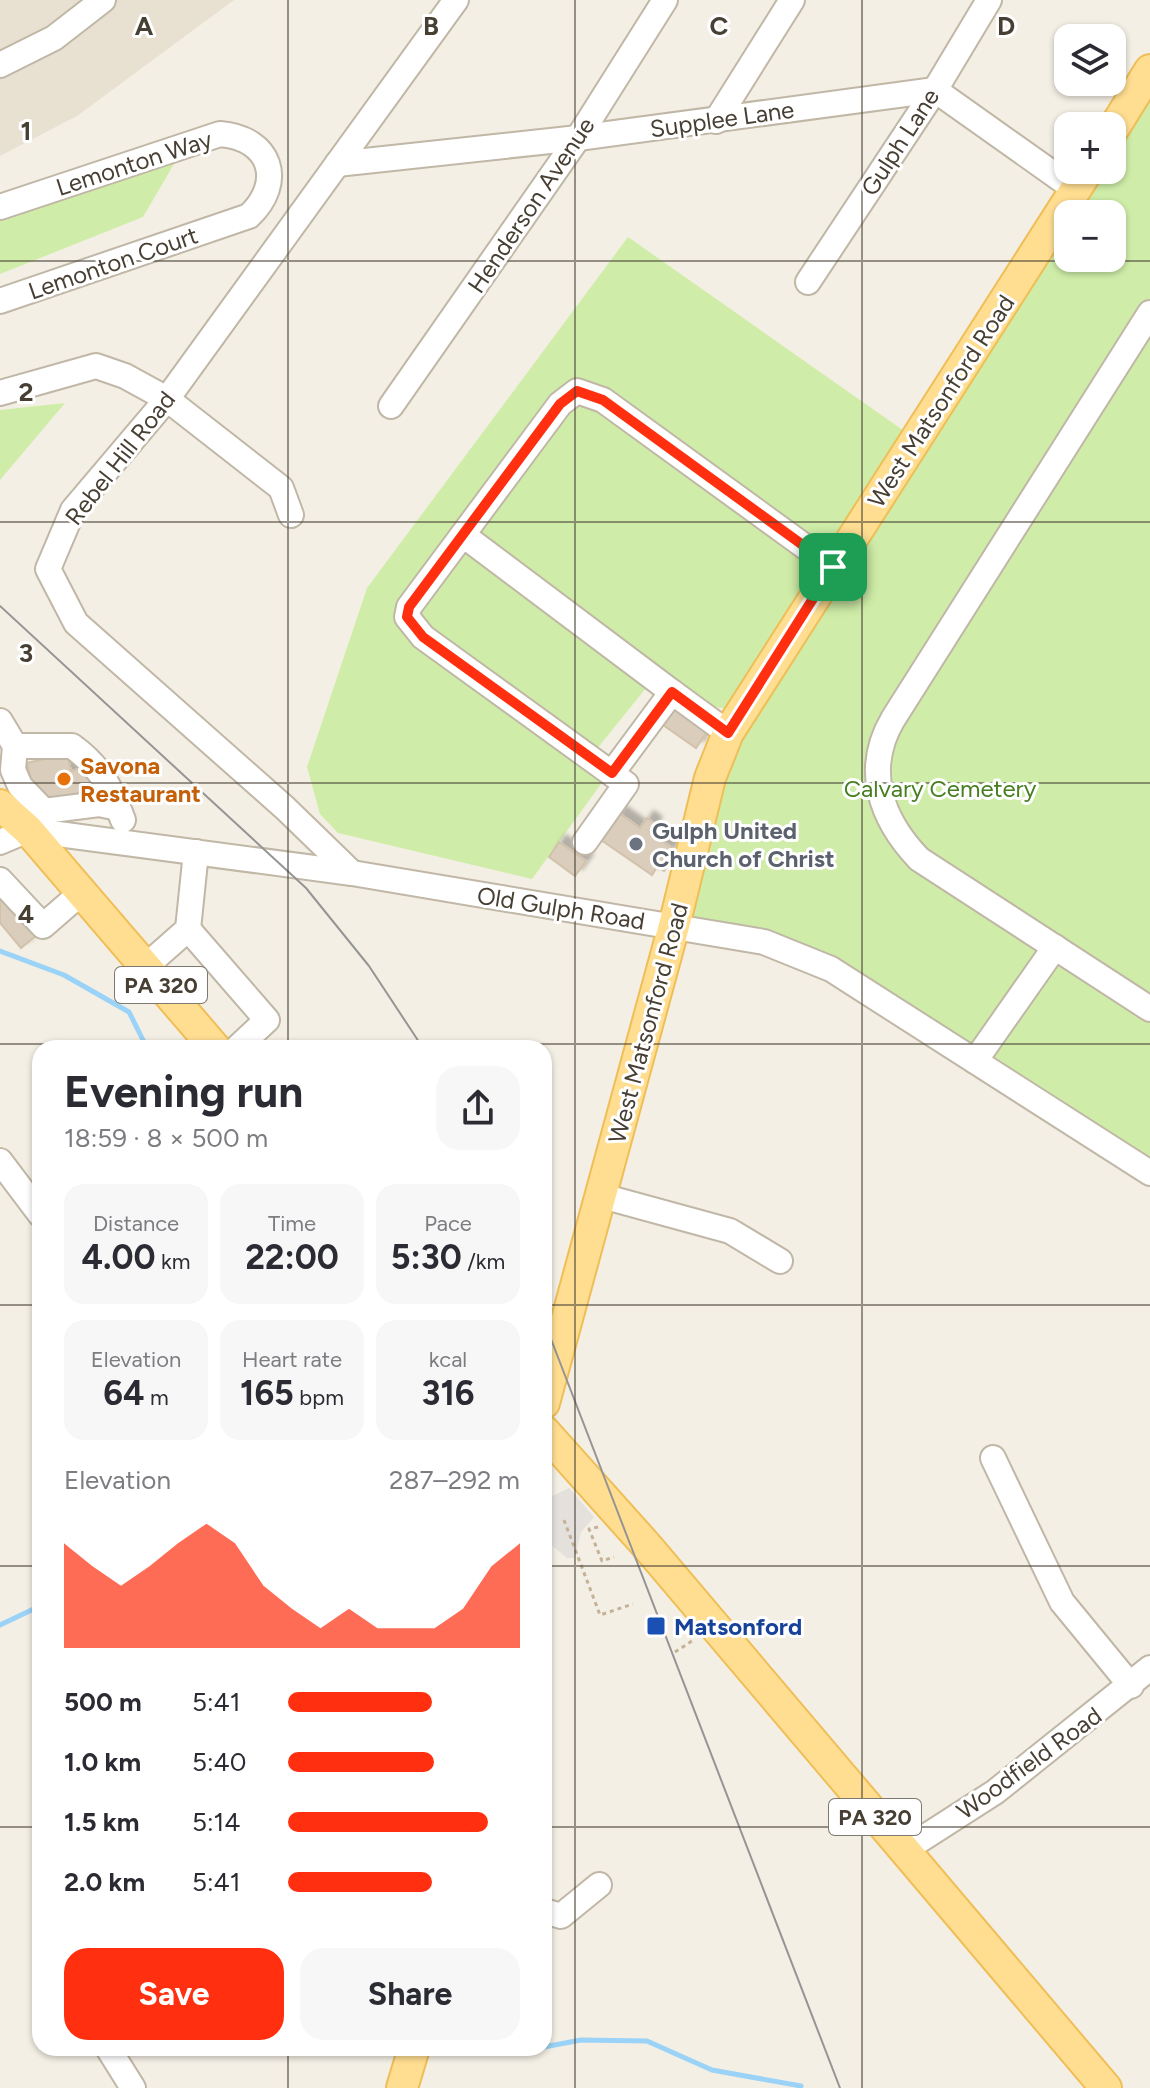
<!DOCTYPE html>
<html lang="en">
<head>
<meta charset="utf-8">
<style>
  body { margin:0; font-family:Figtree,sans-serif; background:#f7f7f7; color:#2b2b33; height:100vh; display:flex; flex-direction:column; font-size:30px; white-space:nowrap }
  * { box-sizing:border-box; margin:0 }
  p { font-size:26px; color:#7c7c81 }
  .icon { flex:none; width:44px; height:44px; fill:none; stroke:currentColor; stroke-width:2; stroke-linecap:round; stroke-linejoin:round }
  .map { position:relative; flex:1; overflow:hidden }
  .side { position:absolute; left:32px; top:1040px; width:520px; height:1016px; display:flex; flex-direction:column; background:#fff; border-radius:24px; box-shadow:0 2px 6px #0004 }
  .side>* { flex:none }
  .buttons { position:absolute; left:1054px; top:24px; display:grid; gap:16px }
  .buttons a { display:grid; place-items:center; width:72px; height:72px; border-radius:16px; background:#fff; box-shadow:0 2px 6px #0004; font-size:40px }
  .pin { position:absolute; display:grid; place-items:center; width:68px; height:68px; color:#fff; margin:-34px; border-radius:16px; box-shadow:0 4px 12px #0006 }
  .round { display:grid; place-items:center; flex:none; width:84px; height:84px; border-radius:24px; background:#f7f7f7 }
  .head { display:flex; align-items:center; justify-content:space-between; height:136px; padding:0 32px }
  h1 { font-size:44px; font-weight:700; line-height:60px }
  .stats { display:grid; grid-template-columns:repeat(3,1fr); gap:12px; height:136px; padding:8px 32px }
  .stats div { display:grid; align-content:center; border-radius:20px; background:#f7f7f7; text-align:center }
  .stats b { font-size:34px; font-weight:700 }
  .stats small { font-size:22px; font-weight:400 }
  .stats p { font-size:22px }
  .chart { height:224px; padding:16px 32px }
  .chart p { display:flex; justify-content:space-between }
  .chart svg { width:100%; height:144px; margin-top:8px; fill:#ff2f10; opacity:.7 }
  .button { display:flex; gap:16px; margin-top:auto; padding:16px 32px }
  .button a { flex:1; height:92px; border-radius:24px; background:#ff2f10; color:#fff; font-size:32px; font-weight:700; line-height:92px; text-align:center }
  .button a+a { background:#f7f7f7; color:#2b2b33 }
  ul { padding:0 32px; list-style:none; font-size:26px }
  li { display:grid; grid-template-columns:128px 96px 1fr; align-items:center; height:60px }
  li i { height:20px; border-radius:10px; background:#ff2f10 }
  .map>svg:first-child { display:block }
  .residential { fill:#e8e1d2 }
  .green { fill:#cfeda8; fill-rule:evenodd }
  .parking { fill:#e4e1dd }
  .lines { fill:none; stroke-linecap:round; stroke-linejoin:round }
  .stream { stroke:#9ad3f7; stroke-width:5 }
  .building { fill:#dacdbb; stroke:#d2c2ab; stroke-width:2; filter:url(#shadow) }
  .minor-casing { stroke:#c0b7a6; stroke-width:28 }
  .major-casing { stroke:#efbe57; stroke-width:34 }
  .path { stroke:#c4b296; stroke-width:3; stroke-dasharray:4 4; stroke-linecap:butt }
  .minor { stroke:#fff; stroke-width:24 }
  .major { stroke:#ffde92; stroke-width:30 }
  .tram { stroke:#959595; stroke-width:2 }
  .route-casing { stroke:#fff; stroke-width:16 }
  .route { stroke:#ff2f10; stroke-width:10 }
  .grid { fill:none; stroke:#473f33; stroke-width:2; stroke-opacity:0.55 }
  .food-dot { fill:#e8710a; stroke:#fff; stroke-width:3 }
  .worship-dot { fill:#6b7280; stroke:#fff; stroke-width:3 }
  .transit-dot { fill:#1a4fb4; stroke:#fff; stroke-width:3 }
  .labels { text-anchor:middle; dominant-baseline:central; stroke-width:6; stroke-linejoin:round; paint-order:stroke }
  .shield { fill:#fff; stroke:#7e7970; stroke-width:2 }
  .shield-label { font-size:22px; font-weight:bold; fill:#473f33 }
  .street-label { font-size:24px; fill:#473f33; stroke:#fff }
  .food-label { font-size:24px; font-weight:bold; fill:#c56008; stroke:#fff; text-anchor:start }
  .park-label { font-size:24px; fill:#467e21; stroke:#fff }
  .worship-label { font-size:24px; font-weight:bold; fill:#5b616d; stroke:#fff; text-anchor:start }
  .transit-label { font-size:24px; font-weight:bold; fill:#164399; stroke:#fff; text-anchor:start }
  .grid-label { font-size:26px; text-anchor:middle; font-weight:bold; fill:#473f33; stroke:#fff; stroke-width:6; stroke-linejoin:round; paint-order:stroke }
</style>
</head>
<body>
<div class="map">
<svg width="1150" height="2088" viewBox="0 0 1150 2088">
  <defs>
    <filter id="shadow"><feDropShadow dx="7" dy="-7" stdDeviation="2" flood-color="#0004"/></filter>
  </defs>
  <rect width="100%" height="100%" fill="#f4efe4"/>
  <path class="residential" d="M0,0H234L77,116L0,156Z"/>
  <g class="green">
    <path d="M1150,70V1173L831,969L674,926L710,778L1088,170H1112V131ZM1068,214H1112V258H1068Z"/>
    <path d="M174,164L143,217L0,274V218Z"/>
    <path d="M628,237L907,433L729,709L714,707L693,695L650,683L584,765L604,780L532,879L338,833L320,814L307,767L367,588Z"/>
    <path d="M65,403L0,480V410Z"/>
  </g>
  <path class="parking" d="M569,1488L594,1517L581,1532L575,1558H567L544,1539V1500Z"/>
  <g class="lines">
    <g class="stream">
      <path d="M0,951L64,975L129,1012L147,1048"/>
      <path d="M0,1625L40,1606"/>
      <path d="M544,2047L581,2040L647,2041L712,2070L801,2086"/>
    </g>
  </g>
  <g class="building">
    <path d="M675,706L709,729L696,748L663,725Z"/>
    <path d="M67,754L71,771L94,766L100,788L41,802L33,789L27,763Z"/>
    <path d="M619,813L640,828L647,818L655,824L650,832L672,848L663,860L669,864L664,871L657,867L652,875L601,840Z"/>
    <path d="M559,842L586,861L575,876L549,857Z"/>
    <path d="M0,893L37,935L21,948L0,923Z"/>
  </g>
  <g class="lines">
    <defs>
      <g id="minor">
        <path d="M0,65L54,38L103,0"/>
        <path d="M716,121L792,0"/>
        <path d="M337,164L578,138L935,90L1076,190"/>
        <path d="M0,207L220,134C271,138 285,182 249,216L0,301"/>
        <path d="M808,282L935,90L989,0"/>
        <path d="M1150,313L893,719C863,770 881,819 919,859L1150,1009"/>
        <path d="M0,393L96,366L125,376L167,399L281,488L291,515"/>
        <path d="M391,406L578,138L665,0"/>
        <path d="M463,535L672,692"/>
        <path d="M0,721L15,746L13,770L20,786L44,811L99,804L118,808"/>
        <path d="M15,746H72C101,767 111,788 123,820"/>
        <path d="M612,773L672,692L728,733"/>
        <path d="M0,842L28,830L352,873L764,942L831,969L1150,1173"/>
        <path d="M585,842L626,784L423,637L407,617L409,607L560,404L577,391L603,400L833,567"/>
        <path d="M352,873L285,808L76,623L48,569L73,510L167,399L456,0"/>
        <path d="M0,880L43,926L81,893"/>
        <path d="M188,929L267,1020L237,1048"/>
        <path d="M145,967L188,929L196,852"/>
        <path d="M975,1061L1055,947"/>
        <path d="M0,1161L40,1214"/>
        <path d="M602,1196L730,1231L780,1261"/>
        <path d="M993,1458L1062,1602L1131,1686"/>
        <path d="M903,1851L995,1792L1150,1668"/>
        <path d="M544,1911L561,1916L599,1885"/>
        <path d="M108,2048L133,2088"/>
      </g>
      <g id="major">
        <path d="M1112,131L1150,70"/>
        <path d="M0,805L28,830L215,1048"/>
        <path d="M544,1403L674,926L710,778L728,733L1088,170"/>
        <path d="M544,1431L646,1545L1106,2088"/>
        <path d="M402,2088L414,2048"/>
      </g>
    </defs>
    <use href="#minor" class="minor-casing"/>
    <use href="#major" class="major-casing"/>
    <g class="path">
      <path d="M564,1520L600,1615L633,1604"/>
      <path d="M598,1527L589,1529L602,1561L614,1557"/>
      <path d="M675,1652L695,1639"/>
    </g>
    <use href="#minor" class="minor"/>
    <use href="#major" class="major"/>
    <g class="tram">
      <path d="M0,606L306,888L369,966L423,1048"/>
      <path d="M544,1321L840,2088"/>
    </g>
  </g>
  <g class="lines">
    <defs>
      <path id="route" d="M577,391L603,400L833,567L728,733L672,692L612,773L423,637L407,617L409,607L560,404Z"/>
    </defs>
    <use href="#route" class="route-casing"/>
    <use href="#route" class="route"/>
  </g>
  <path class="grid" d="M288,0V1048M575,0V2088M862,0V2088M0,261H1150M0,522H1150M0,783H1150M0,1044H1150M0,1305H40M544,1305H1150M0,1566H40M544,1566H1150M0,1827H40M544,1827H1150M288,2048V2088"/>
  <circle class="food-dot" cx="64" cy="779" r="8"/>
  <circle class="worship-dot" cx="636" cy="844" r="8"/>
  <rect class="transit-dot" x="646" y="1616" width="20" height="20" rx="4"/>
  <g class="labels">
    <g class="shield">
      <rect x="115" y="967" width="92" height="36" rx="6"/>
      <rect x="829" y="1799" width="92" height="36" rx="6"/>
    </g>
    <g class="shield-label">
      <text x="161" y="985">PA 320</text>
      <text x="875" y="1817">PA 320</text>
    </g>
    <g class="street-label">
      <text transform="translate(722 119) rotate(-8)">Supplee Lane</text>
      <text transform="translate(900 142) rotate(-57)">Gulph Lane</text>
      <text transform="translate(134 163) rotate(-18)">Lemonton Way</text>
      <text transform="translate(531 205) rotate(-56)">Henderson Avenue</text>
      <text transform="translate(113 263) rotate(-19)">Lemonton Court</text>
      <text transform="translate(941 401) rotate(-57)">West Matsonford Road</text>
      <text transform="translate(120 458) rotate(-52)">Rebel Hill Road</text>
      <text transform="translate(561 908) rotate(9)">Old Gulph Road</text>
      <text transform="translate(648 1023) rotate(-75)">West Matsonford Road</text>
      <text transform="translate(1029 1763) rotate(-36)">Woodfield Road</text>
    </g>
    <g class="food-label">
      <text x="80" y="765">Savona<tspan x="80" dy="28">Restaurant</tspan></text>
    </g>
    <g class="park-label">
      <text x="940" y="788">Calvary Cemetery</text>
    </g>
    <g class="worship-label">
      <text x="652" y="830">Gulph United<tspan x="652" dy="28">Church of Christ</tspan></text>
    </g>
    <g class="transit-label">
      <text x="674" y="1626">Matsonford</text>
    </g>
  </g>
  <g class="grid-label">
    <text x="144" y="35">A</text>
    <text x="431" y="35">B</text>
    <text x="719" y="35">C</text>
    <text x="1006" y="35">D</text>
    <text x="26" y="140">1</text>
    <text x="26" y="401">2</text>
    <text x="26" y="662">3</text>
    <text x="26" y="923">4</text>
  </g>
</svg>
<div class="buttons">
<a><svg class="icon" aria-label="layers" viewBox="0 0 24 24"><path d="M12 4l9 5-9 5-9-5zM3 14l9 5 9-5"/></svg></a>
<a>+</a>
<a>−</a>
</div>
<div class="pin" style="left:833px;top:567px;background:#1e9e55"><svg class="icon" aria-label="arrive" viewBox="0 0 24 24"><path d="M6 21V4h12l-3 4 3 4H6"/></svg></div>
<section class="side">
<div class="head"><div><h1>Evening run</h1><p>18:59 · 8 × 500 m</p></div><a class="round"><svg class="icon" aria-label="share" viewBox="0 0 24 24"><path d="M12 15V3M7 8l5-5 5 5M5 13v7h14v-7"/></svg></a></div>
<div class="stats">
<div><p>Distance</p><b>4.00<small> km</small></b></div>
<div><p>Time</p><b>22:00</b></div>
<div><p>Pace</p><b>5:30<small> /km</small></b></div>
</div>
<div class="stats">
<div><p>Elevation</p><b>64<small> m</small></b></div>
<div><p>Heart rate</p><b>165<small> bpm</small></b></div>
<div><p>kcal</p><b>316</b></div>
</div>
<div class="chart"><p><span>Elevation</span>287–292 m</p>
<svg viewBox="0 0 160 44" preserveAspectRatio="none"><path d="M0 44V12L10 19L20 25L30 19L40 12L50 6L60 12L70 25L80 32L90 38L100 32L110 38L120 38L130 38L140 32L150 19L160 12V44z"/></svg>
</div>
<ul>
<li><b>500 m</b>5:41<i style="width:62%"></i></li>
<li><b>1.0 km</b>5:40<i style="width:63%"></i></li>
<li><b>1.5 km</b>5:14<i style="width:86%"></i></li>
<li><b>2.0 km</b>5:41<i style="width:62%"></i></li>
</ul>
<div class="button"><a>Save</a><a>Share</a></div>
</section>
</div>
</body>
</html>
